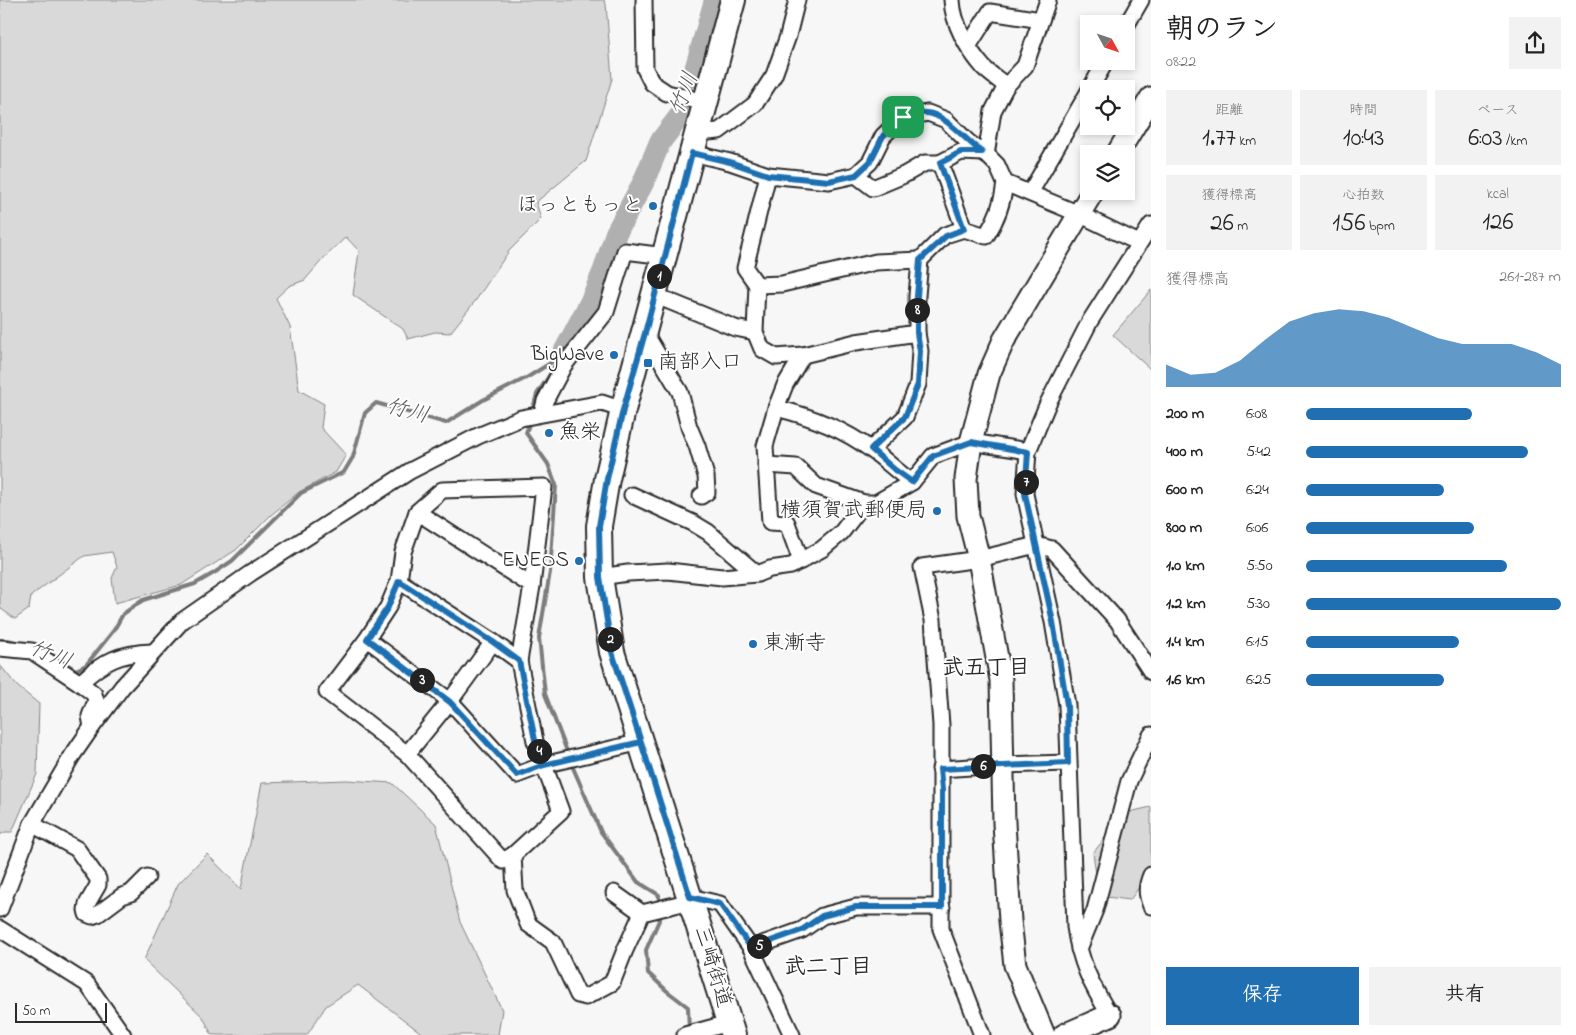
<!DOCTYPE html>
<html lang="ja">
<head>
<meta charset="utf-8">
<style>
  body { margin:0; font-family:"Indie Flower","Klee One",sans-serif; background:#f2f2f2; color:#222; height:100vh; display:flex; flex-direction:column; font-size:19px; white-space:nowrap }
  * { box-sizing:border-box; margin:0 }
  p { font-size:16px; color:#767676 }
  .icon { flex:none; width:28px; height:28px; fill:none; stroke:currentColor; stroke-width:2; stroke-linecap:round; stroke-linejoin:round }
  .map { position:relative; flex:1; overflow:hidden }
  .panel { display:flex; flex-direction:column; background:#fff; width:425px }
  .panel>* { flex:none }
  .needle { width:32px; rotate:130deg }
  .buttons { position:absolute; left:1080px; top:15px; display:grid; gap:10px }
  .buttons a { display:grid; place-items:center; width:55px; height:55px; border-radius:0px; background:#fff; box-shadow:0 2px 8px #0003; font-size:25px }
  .scale { position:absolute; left:15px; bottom:12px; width:92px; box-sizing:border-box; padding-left:5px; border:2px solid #2b2b2b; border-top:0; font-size:14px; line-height:18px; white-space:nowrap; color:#2b2b2b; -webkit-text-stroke:4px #fff; paint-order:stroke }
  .pin { position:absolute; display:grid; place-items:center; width:42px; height:42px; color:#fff; margin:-21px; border-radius:10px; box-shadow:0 2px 8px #0006 }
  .km { position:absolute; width:25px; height:25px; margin:-12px; border-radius:50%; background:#222; color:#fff; font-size:14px; line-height:25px; text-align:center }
  .round { display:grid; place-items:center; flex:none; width:52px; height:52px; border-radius:0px; background:#f2f2f2 }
  .head { display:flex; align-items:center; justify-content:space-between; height:85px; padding:0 15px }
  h1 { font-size:28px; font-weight:600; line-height:38px }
  .figures { display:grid; grid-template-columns:repeat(3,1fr); gap:8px; height:85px; padding:5px 15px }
  .figures div { display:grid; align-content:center; border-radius:0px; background:#f2f2f2; text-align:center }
  .figures b { font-size:25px; font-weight:600 }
  .figures small { font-size:14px; font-weight:400 }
  .figures p { font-size:14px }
  .chart { height:140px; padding:10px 15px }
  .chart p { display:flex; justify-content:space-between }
  .chart svg { width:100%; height:90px; margin-top:5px; fill:#1f6fb2; opacity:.7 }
  .primary-button { display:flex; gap:10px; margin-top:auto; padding:10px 15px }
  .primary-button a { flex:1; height:58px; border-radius:0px; background:#1f6fb2; color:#fff; font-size:20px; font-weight:600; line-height:58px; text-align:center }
  .primary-button a+a { background:#f2f2f2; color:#222 }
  ul { padding:0 15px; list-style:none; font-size:16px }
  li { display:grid; grid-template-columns:80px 60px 1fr; align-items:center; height:38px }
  li i { height:12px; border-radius:6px; background:#1f6fb2 }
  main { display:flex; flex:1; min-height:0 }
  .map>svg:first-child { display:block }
  .green { fill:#d9d9d9; stroke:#828282 }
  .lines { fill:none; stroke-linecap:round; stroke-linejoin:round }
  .stream { stroke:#7b7b7b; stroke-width:4 }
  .river { stroke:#b0b0b0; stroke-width:22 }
  .street-casing { stroke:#2b2b2b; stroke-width:19 }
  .secondary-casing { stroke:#2b2b2b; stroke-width:25 }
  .primary-casing { stroke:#2b2b2b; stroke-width:28 }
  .street { stroke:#fff; stroke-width:15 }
  .secondary { stroke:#fff; stroke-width:21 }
  .primary { stroke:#fff; stroke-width:24 }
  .route-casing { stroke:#fff; stroke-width:10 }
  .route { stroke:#1f6fb2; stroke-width:6 }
  .poi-dot { fill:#1f6fb2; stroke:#fff; stroke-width:2 }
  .labels { text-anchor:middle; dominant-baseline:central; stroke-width:4; stroke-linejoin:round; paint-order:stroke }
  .poi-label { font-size:21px; fill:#2b2b2b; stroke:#fff; text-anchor:end }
  .street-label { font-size:21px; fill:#2b2b2b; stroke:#fff }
  .water-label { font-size:22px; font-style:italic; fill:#5a5a5a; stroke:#fff }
  .neighbourhood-label { font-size:22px; font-weight:bold; fill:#2b2b2b; stroke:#fff }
</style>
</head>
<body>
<main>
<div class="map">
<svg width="1151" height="1035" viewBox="0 0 1151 1035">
  <rect width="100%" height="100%" fill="#f7f7f7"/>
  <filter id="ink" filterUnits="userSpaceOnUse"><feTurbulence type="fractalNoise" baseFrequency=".02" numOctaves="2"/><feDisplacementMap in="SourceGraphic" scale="10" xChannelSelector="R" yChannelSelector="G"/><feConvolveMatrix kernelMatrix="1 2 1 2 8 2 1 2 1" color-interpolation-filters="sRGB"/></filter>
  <g filter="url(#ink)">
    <g class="green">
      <path d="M0,0H604L606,4L612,79L586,161L536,202L541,219L509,251L476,300L450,333L435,332L408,339L403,329L353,295L359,251L346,237L323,259L305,280L289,286L276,298L290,327L299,390L324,404L321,428L346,455L336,472L299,492L271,515L236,550L181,585L115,603L112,578L117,567L112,552L84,556L31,596L29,609L15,619L0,608Z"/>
      <path d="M1151,290V370L1113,335Z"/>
      <path d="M0,665L17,686L39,704L37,774L12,832H5L0,835Z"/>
      <path d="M347,780L392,783L436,824L460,922L502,1010L498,1035H424L358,985L326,1006L307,1035H212L203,1017L144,960L178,884L207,854L241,889L262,783Z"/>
      <path d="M1151,807V870L1130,900L1099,896L1093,853L1125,813Z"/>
    </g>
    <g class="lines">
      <g class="stream">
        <path d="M532,412L537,394L562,356"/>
        <path d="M530,421L526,433L548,464L556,485L550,572L539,638L545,694L568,754"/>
        <path d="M0,640H8L19,643"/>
        <path d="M47,652L76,670L86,665L114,630L123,614L143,600L195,584L214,573L232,561L301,493L344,472L353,457L365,413L376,403L446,423L483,400L528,377L560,357"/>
        <path d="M571,763L601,832L638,882L659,895V906"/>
        <path d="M660,913V918L646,950L648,973L667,991L688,1007L689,1030"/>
      </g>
      <path class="river" d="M562,356L590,303L604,270L616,233L643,183L660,142L683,112L715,0"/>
      <defs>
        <g id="street">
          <path d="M644,0L645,69L652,83L667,93L705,102"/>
          <path d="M952,0C953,24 968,50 984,68C990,74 999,80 1006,86"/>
          <path d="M1126,26L1141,0"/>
          <path d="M969,45L990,12L1041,20"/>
          <path d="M1090,89L1106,61"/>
          <path d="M697,133L719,131L755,104L774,75L788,36L797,0"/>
          <path d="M692,153L730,162L768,175L829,181L856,175L870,162L883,136L903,117L928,113L946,120L968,142L990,158L997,165L1005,183L1079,214L1139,243"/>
          <path d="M986,155L993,111L1006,86L1025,66L1048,0"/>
          <path d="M768,175L745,268L757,285L782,284L876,262L920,260"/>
          <path d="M856,175L873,188L904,175L925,163H940"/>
          <path d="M1030,193L1089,91"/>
          <path d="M964,229L940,163L961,152L983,153"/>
          <path d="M757,285L755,332L762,349L776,357L803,355L856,342L917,333"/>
          <path d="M654,295L735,328L755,332"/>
          <path d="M645,333L680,392L689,427L697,446L706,476L707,492L701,496"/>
          <path d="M776,408C809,416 842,428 870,449C885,459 897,472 912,482"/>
          <path d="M542,413L545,401L564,365L606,312L625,251L665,256"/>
          <path d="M871,449L905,417L918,384L920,351L917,333V296L920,260L945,235L964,229L986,236C997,219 1003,202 1005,183"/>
          <path d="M766,465L796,467L816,486L864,503H876L912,482L933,456L971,442L1028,451"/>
          <path d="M632,495L693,523L708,532L757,574"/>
          <path d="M417,512L532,586"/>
          <path d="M801,561L787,523L770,522L765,446L776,408L785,385L803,355"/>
          <path d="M600,577L628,573L668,571L722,577L757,574L770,569L791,566L822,549L841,533L864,503"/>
          <path d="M399,581L493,642L519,661"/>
          <path d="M367,639L388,607L399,581L403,552L417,512L442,490L544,487L532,586L519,661L535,741L561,811L513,855L503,861L407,754L327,692L367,639L450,701L517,775L543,765L641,742"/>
          <path d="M0,648L32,651L80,683L94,694L96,701L90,716L92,727"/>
          <path d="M80,683C103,661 121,653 152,652"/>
          <path d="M407,754L450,701L493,642"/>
          <path d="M940,769L1002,765L1068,763"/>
          <path d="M32,824L77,849L98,879V885L87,904L86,910L87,914L92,916L98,914L122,896L131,893L147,877"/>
          <path d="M513,855L515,890L528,924L553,942L578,995L586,997L612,983L625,950L642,913L691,901"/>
          <path d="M1151,875C1146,887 1146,894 1151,906"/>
          <path d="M614,893L642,913"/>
          <path d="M690,897L720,904L751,948L792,1035"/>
          <path d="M0,909L32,824L72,756L92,727L122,687L182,621L251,573L410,471L478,436L521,418L602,403L623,410"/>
          <path d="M0,929L87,984L123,1035"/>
          <path d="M751,948L802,930L822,916L856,907H942"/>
          <path d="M1079,949L1095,910L1129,781L1151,735"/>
          <path d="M1110,1015C1091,985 1080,962 1075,927L1067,705L1053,622L1025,494L1028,451L1048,403L1090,321L1151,225"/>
          <path d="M685,1035L729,1023"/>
          <path d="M982,1035L941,929V725L933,620L922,567L979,559L1036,545L1052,549L1117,620L1151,672"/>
        </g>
        <g id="secondary">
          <path d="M1117,154L1151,98"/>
          <path d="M1044,1035L1015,965L1010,921L1004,823L1001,680L979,559L968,516L966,479L971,442L989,374L1004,340L1093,191"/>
          <path d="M1064,1035L1110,1015"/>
        </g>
        <path id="primary" d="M733,1035L612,652L600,577L599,526L607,479L623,410L733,0"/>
      </defs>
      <use href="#street" class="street-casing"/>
      <use href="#secondary" class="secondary-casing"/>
      <use href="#primary" class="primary-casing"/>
      <use href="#street" class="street"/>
      <use href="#secondary" class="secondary"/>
      <use href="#primary" class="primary"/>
    </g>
  </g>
  <g class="lines" filter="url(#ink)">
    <defs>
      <path id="route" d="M903,117L883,136L870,162L856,175L829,181L768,175L730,162L692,153L645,333L623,410L607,479L599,526L600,577L612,652L641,742L544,765L517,775L450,702L367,639L388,607L399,581L493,642L519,661L535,740L544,765L641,742L690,897L720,904L751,948L802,930L822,916L856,907H942V790L940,769L1068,763L1067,705L1053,622L1025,494L1028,452L971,442L933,456L912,482L895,470L871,449L905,417L918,384L920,351L917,333V296L920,260L946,236L964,229L940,163L961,152H982C967,142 945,114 927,113C920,112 910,116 903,117"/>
    </defs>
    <use href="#route" class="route-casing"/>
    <use href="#route" class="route"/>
  </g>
  <g class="poi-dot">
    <circle cx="653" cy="206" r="5"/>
    <circle cx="614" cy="355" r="5"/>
    <rect x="643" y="358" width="10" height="10" rx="2.5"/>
    <circle cx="549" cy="433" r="5"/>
    <circle cx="937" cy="511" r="5"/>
    <circle cx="579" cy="561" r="5"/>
    <circle cx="753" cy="644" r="5"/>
  </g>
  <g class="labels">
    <g class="poi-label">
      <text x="643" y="206">ほっともっと</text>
      <text x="604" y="355">BigWave</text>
      <text x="658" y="363" text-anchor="start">南部入口</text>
      <text x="559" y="433" text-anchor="start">魚栄</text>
      <text x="927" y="511">横須賀武郵便局</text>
      <text x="569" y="561">ENEOS</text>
      <text x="763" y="644" text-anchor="start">東漸寺</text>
    </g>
    <g class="street-label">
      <text transform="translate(712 967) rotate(73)">三崎街道</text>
    </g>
    <g class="water-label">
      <text transform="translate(685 94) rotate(-69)">竹川</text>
      <text transform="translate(407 412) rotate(15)">竹川</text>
      <text transform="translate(50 656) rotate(22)">竹川</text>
    </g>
    <g class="neighbourhood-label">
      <text x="986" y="669">武五丁目</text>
      <text x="828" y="968">武二丁目</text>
    </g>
  </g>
</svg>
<div class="buttons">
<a><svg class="needle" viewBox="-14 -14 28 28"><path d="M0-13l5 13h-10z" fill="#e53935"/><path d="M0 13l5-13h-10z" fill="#767676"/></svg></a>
<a><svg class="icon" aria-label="locate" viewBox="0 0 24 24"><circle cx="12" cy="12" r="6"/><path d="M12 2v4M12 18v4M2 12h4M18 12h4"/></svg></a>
<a><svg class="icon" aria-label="layers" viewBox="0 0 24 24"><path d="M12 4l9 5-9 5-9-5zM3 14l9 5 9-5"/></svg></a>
</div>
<div class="scale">50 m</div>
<div class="pin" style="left:903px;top:117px;background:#1e9e55"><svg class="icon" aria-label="arrive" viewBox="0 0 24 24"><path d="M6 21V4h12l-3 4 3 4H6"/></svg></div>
<b class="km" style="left:659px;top:276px">1</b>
<b class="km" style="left:610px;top:639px">2</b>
<b class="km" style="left:422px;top:680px">3</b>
<b class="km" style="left:539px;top:751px">4</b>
<b class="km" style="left:759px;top:946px">5</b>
<b class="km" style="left:983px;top:766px">6</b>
<b class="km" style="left:1026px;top:482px">7</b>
<b class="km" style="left:917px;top:310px">8</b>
</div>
<section class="panel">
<div class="head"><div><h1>朝のラン</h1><p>08:22</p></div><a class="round"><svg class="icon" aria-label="share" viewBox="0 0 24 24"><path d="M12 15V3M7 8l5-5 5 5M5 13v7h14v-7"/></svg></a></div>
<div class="figures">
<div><p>距離</p><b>1.77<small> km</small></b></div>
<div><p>時間</p><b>10:43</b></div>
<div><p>ペース</p><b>6:03<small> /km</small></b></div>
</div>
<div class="figures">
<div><p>獲得標高</p><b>26<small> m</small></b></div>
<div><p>心拍数</p><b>156<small> bpm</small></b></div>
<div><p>kcal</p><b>126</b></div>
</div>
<div class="chart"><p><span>獲得標高</span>261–287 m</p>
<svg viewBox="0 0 160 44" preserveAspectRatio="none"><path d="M0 44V33L10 38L20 37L30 31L40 21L50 12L60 8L70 6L80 7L90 10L100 15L110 20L120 23L130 23L140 23L150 27L160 33V44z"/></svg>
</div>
<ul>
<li><b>200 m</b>6:08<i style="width:65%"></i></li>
<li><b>400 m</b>5:42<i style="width:87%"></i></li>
<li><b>600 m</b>6:24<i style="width:54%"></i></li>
<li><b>800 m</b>6:06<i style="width:66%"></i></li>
<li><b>1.0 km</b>5:50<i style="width:79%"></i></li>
<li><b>1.2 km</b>5:30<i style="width:100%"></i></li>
<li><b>1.4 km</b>6:15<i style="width:60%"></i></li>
<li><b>1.6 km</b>6:25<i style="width:54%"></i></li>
</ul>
<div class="primary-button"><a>保存</a><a>共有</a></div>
</section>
</main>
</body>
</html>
